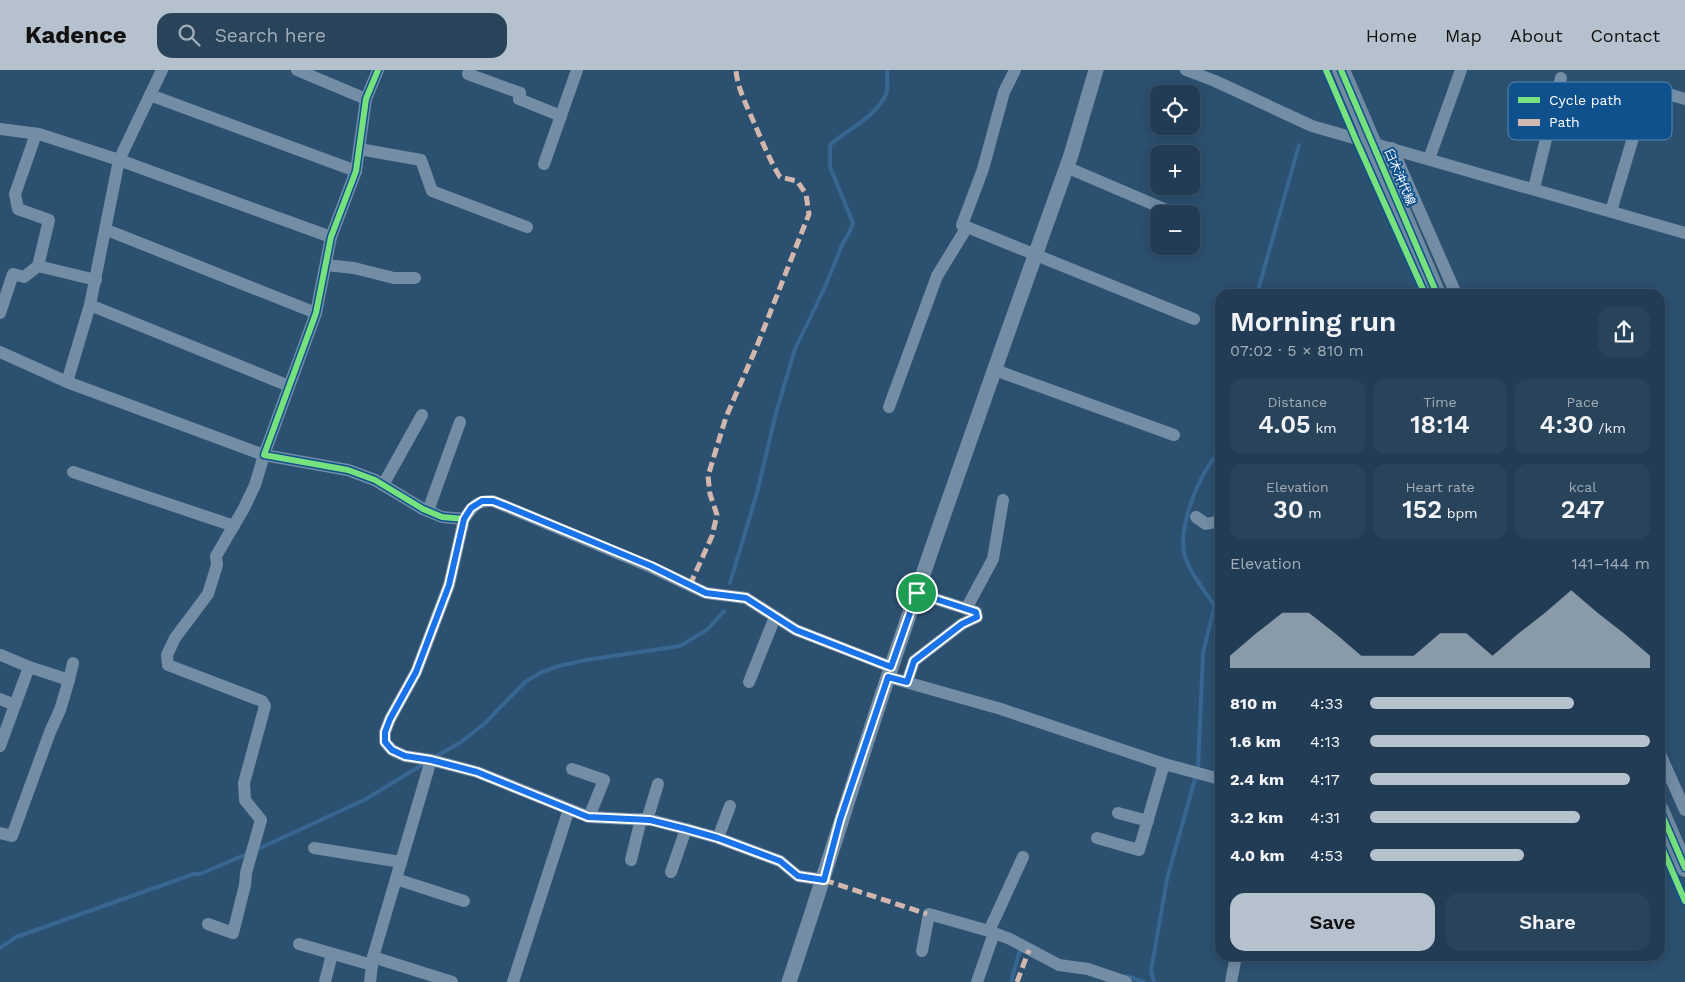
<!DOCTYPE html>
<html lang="en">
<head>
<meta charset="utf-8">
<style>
  body { margin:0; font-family:"Work Sans","Noto Sans JP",sans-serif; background:#29435a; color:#f1f3f6; height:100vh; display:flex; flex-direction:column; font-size:19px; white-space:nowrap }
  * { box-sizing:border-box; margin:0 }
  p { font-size:16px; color:#a2adb8 }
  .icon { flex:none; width:28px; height:28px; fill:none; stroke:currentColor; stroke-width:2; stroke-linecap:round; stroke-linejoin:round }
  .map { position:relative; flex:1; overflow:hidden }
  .drawer { position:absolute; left:1215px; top:219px; width:450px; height:672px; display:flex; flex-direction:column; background:#213c54; border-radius:15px; box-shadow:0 2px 12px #0003,0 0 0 1px #3e566b }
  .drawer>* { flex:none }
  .tools { position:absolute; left:1150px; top:15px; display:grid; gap:10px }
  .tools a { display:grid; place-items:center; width:50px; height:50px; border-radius:10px; background:#213c54; box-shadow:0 2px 12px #0003,0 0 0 1px #3e566b; font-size:25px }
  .pin { position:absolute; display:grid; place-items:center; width:42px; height:42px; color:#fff; margin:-21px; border:2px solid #fff; border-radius:50%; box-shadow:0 1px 5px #0007 }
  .round { display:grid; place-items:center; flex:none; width:52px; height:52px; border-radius:15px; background:#29435a }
  .head { display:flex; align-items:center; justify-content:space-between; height:85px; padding:0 15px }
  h1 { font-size:28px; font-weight:600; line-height:38px }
  .stats { display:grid; grid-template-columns:repeat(3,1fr); gap:8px; height:85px; padding:5px 15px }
  .stats div { display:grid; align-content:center; border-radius:12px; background:#29435a; text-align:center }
  .stats b { font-size:25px; font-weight:600 }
  .stats small { font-size:14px; font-weight:400 }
  .stats p { font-size:14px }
  .chart { height:140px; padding:10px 15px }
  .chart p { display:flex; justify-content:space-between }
  .chart svg { width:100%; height:90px; margin-top:5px; fill:#b5c2cd; opacity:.7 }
  .cta { display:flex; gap:10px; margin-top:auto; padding:10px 15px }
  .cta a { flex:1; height:58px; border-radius:15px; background:#b5c2cd; color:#111; font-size:20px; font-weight:600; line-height:58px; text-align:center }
  .cta a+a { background:#29435a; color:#f1f3f6 }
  ul { padding:0 15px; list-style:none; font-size:16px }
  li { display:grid; grid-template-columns:80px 60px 1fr; align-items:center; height:38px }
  li i { height:12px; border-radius:6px; background:#b5c2cd }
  header { display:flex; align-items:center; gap:30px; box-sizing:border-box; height:70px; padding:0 25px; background:#b5c2cd; color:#111 }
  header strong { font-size:24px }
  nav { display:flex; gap:28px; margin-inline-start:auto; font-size:18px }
  .search { width:350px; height:45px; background:#29435a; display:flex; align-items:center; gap:12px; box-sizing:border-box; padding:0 18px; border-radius:15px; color:#a2adb8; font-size:19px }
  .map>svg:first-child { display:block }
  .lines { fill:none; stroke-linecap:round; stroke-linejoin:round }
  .stream { stroke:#366691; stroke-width:4 }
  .minor { stroke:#738da5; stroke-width:12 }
  .tertiary { stroke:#738da5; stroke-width:15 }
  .secondary { stroke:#6f8aa1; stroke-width:18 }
  .quiet { stroke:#d1b7ad; stroke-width:5; stroke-dasharray:10 5; stroke-linecap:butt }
  .cycleway-casing { stroke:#0f518d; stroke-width:9 }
  .cycleway { stroke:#77e17e; stroke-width:6 }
  .route-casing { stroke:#fff; stroke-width:10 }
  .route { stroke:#1a73e8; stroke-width:6 }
  .labels { text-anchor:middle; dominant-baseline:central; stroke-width:4; stroke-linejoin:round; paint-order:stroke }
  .street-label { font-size:12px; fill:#fff; stroke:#0f518d }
  .key { fill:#0f518d; stroke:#5785af; stroke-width:1 }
  .key-label { font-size:14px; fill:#fff }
</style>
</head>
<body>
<header>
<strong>Kadence</strong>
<div class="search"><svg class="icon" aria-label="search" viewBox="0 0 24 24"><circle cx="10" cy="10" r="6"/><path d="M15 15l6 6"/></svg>Search here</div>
<nav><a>Home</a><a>Map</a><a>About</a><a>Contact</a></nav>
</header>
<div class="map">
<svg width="1685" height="912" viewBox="0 0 1685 912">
  <rect width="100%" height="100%" fill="#2c5070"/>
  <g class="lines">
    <g class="stream">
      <path d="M1257,224L1299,75"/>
      <path d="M730,513L757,423L776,343L795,279L825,217L842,175L850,161L853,153L830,97V75C848,59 876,47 886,24C889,18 887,7 887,0"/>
      <path d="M435,687L461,672L484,654L525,612L542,602L559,596L586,590L680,576L708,559L724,541"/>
      <path d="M256,780L366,729L425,693"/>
      <path d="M0,878L16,867L194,804H200L247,784"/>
      <path d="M1126,906L1144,912"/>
      <path d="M1011,912L1019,883L1023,879"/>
      <path d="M1154,912L1151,901L1167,809L1198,698L1203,583L1214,538V535C1205,521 1193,507 1187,492C1174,463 1199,402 1220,381"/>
    </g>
    <g class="minor">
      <path d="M297,0L366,29"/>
      <path d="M378,0L366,29L356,101L331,167L316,243L264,385L348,400L375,410L423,439L442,447L464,449L449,515L416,602L390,649L385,662V672L392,680L405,686L431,690L477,702L589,747L651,750L686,759L718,768L780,791L798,806L824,810"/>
      <path d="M1186,0L1215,11L1312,56L1685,163"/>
      <path d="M468,4L520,23L519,29L561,46"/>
      <path d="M150,25L356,101"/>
      <path d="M0,59L39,64L119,90L331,167"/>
      <path d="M1392,78L1456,224"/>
      <path d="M359,79L421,90L432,121L527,157"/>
      <path d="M1429,89L1461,0"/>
      <path d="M544,94L577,0"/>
      <path d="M1066,97L1176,144"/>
      <path d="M1534,118L1561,8"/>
      <path d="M1611,141L1648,18L1685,29"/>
      <path d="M967,157L962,155L983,99L1004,22L1015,0"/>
      <path d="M107,160L316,243"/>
      <path d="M326,195L354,198L394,208H415"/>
      <path d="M38,196L96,210"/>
      <path d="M90,235L289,316"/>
      <path d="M0,243L13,204L24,207L38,196L49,150L18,139L15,124L36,64"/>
      <path d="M0,282L67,312L264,385L255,415L243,440L216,486L217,495L208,524L175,568L167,585L168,595L262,631L265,636L244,713L245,730L261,750L246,803L245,815L233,863L208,854"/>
      <path d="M995,300L1174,365"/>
      <path d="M67,312L90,235L119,90L162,0"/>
      <path d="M889,337L937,206L967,157L1194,249"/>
      <path d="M73,402L234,456"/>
      <path d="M383,415L422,345"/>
      <path d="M428,441L460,352"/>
      <path d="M1196,447L1206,454L1220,451"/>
      <path d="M464,449C473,436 477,430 493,431L651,497L706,523L746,528L796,560L891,597"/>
      <path d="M966,539L993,489L1003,430"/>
      <path d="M1,585L29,597"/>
      <path d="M888,607L1001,639L1164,694L1220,709"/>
      <path d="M69,610L73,593"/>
      <path d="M749,612L775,547"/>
      <path d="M907,612L914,591L962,554L977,547L976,542L917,523"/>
      <path d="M0,629L15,635"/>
      <path d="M0,676L29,597L69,610L60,640L50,662L12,766L0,763"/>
      <path d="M1660,684L1685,740"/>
      <path d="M572,699L604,710L589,747"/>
      <path d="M1118,743L1148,751"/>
      <path d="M647,750L658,714"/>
      <path d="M718,768L730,736"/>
      <path d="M1097,768L1139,780L1164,694"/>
      <path d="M314,778L401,792"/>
      <path d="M1023,787L989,861L1010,869L1059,895L1088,899L1126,912"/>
      <path d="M631,790L641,749"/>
      <path d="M671,802L686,759"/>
      <path d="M396,809L464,831"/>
      <path d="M299,874L372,895"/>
      <path d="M922,881L929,844L989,861"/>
      <path d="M373,887L452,912"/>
      <path d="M325,912L332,884"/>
      <path d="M370,912L373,887L431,690"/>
      <path d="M513,912L569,739"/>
      <path d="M977,912L994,863"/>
      <path d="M1231,912L1236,886"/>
    </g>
    <path class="tertiary" d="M789,912C823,811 854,709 888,607C947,432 1009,258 1071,85L1096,0"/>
    <g class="secondary">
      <path d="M1341,0L1437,224"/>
      <path d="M1660,740L1685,798"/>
    </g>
    <g class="quiet">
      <path d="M690,515L712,466L717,445L710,424L708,406L726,347L757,276L809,144L806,124L797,111L780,107C770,91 763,73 755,55C748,38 737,18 736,0"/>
      <path d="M824,810L927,844"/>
      <path d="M1017,912L1029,880"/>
    </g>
    <defs>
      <g id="cycleway">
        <path d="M378,0L366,29L356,101L331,167L316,243L264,385L348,400L375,410L423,439L442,447L464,449L449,515L416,602L390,649L385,662V672L392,680L405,686L431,690L477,702L589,747L651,750L686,759L718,768L780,791L798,806L824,810"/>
        <path d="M1326,0L1356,70L1425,224"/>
        <path d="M1341,0L1437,224"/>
        <path d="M1660,740L1685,798"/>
        <path d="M1660,773L1685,831"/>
      </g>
    </defs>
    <use href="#cycleway" class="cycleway-casing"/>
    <use href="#cycleway" class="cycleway"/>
  </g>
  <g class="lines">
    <defs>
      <path id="route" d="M482,431H493L506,436L651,496L706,523L746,528L796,560L891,597L917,523L976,542L977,547L962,554L914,591L907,612L888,607L840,750L824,810L798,806L780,791L718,768L686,759L650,750L588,747L477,702L431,690L405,686L392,680L385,672V662L390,649L416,602L449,515L464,449L471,438Z"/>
    </defs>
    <use href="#route" class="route-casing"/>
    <use href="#route" class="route"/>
  </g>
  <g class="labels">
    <g class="street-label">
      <text transform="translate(1400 107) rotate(67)">臼木沖代線</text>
    </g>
  </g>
  <rect x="1508" y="12" width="164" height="58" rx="8" class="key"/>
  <rect x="1518" y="27" width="22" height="6" fill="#77e17e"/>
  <rect x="1518" y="49" width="22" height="7" fill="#d1b7ad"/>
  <g class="key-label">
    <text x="1549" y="35">Cycle path</text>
    <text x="1549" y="57">Path</text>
  </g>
</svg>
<div class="tools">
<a><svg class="icon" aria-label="locate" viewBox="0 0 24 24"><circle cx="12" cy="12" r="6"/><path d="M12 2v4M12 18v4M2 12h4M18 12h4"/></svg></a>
<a>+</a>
<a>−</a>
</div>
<div class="pin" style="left:917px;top:523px;background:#1e9e55"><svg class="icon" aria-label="arrive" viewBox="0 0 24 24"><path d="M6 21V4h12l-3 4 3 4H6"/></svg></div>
<section class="drawer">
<div class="head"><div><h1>Morning run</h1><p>07:02 · 5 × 810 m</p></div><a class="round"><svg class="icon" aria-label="share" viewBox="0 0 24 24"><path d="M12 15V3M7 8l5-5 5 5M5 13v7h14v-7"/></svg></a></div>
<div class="stats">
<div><p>Distance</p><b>4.05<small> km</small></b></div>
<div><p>Time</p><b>18:14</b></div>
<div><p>Pace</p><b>4:30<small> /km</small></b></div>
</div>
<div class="stats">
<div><p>Elevation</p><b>30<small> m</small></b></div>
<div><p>Heart rate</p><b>152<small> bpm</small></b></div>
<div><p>kcal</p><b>247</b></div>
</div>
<div class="chart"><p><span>Elevation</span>141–144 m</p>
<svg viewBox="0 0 160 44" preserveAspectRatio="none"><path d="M0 44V38L10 27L20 17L30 17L40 27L50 38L60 38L70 38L80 27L90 27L100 38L110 27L120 17L130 6L140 17L150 27L160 38V44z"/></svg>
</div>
<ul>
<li><b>810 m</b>4:33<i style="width:73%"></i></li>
<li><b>1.6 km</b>4:13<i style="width:100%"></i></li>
<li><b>2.4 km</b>4:17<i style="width:93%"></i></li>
<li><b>3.2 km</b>4:31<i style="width:75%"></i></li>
<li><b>4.0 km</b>4:53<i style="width:55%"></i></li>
</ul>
<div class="cta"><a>Save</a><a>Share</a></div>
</section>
</div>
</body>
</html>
